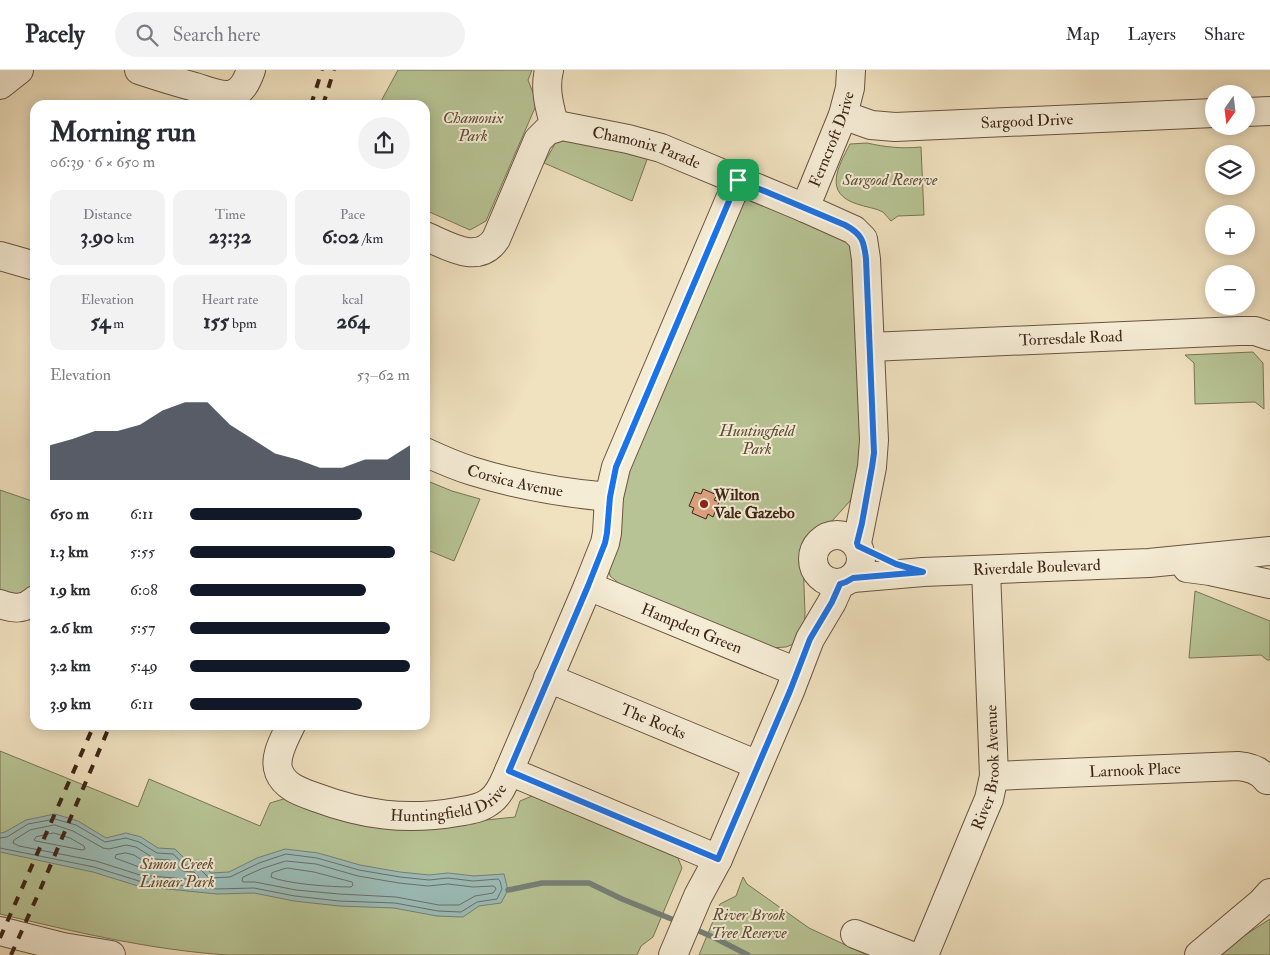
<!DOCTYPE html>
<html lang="en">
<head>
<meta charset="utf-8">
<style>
  body { margin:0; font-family:"IM FELL Double Pica",serif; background:#f2f2f3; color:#2b2b33; height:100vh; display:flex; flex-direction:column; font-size:19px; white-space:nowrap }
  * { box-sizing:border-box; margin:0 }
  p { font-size:16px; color:#7c7c81 }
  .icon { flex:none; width:28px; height:28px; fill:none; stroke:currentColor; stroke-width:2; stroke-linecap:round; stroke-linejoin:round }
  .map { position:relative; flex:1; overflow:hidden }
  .details { position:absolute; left:30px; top:30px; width:400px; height:630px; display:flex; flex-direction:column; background:#fff; border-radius:15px; box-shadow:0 2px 12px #0003 }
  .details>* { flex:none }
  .needle { width:32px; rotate:194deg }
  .controls { position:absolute; left:1205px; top:15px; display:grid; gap:10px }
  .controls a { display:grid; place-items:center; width:50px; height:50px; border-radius:50%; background:#fff; box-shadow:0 2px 12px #0003; font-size:25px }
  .pin { position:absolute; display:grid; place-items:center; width:42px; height:42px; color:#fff; margin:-21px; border-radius:10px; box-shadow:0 2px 8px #0006 }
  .round { display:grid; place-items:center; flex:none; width:52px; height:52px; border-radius:26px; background:#f2f2f3 }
  .summary { display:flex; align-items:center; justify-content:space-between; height:85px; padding:0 20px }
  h1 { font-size:28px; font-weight:700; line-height:38px }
  .metrics { display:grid; grid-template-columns:repeat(3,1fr); gap:8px; height:85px; padding:5px 20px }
  .metrics div { display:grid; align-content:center; border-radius:12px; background:#f2f2f3; text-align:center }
  .metrics b { font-size:21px; font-weight:700 }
  .metrics small { font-size:14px; font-weight:400 }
  .metrics p { font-size:14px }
  .chart { height:140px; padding:10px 20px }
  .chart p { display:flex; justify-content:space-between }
  .chart svg { width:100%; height:90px; margin-top:5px; fill:#111827; opacity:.7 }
  ul { padding:0 20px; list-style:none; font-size:16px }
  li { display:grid; grid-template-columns:80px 60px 1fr; align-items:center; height:38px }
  li i { height:12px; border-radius:6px; background:#111827 }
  header { display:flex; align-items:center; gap:30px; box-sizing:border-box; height:70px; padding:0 25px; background:#fff; border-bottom:1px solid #e1e1e2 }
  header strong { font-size:24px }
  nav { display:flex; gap:28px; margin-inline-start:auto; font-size:18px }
  .search { width:350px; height:45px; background:#f2f2f3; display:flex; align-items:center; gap:12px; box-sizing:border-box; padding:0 18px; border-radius:28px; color:#7c7c81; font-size:19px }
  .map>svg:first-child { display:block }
  .green { fill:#b7c394; stroke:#7a7456 }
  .water { fill:#9bbcb7; stroke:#768077 }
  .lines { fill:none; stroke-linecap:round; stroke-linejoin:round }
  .shore { stroke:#6c7067; stroke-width:1 }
  .stream { stroke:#768077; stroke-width:5.5 }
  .building { fill:#dc9f7e; stroke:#3e2517 }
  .minor-casing { stroke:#6a5441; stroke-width:30 }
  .minor { stroke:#f5ecd5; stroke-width:28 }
  .rail { stroke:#3e2517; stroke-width:4; stroke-dasharray:9 9; stroke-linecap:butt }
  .route-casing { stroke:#fff; stroke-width:10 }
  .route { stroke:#1a73e8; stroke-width:6 }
  .poi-dot { fill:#8f2418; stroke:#f5ecd5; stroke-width:2 }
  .labels { text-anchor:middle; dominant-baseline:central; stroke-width:4; stroke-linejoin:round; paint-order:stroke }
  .park-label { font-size:16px; font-style:italic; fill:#5c4c36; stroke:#f5ecd5 }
  .street-label { font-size:16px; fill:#3e2517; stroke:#f5ecd5 }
  .poi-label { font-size:16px; font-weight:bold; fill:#3e2517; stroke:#f5ecd5; text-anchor:start }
</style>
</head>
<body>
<header>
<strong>Pacely</strong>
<div class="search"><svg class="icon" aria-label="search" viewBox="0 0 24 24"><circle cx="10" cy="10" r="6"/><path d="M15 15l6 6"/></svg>Search here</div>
<nav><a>Map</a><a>Layers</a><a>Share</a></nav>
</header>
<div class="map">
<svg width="1270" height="885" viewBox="0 0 1270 885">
  <rect width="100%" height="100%" fill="#f0e1bf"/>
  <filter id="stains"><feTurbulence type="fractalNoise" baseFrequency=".004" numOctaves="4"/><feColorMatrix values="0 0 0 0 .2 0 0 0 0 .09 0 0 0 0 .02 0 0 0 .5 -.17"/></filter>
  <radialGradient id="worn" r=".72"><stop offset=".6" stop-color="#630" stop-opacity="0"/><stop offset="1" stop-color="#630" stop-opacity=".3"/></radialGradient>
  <g class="green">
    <path d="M398,0H532L528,10L537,33L486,151L470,160L425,140V35H379Z"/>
    <path d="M574,67L649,84L632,131L544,93L556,72Z"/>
    <path d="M867,73C885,77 901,79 921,77L924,145L898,146L891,151C888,148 886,145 883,142C876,138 865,137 857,134C823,123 838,97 850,74Z"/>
    <path d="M749,129L847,166L855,177L865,371L860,410L850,431L833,450L817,460L806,471L803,490L805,543L804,563L796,573L786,577L771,578L621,515L610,506L608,494L621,418L737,137Z"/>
    <path d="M1253,282L1263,293L1264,339L1255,332L1195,334L1194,293L1185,285Z"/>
    <path d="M425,410L452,421L480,429L454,491L425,479Z"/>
    <path d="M0,420L35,432V514C24,527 15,525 0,523Z"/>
    <path d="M1195,521L1270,551V590H1267L1261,585L1189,588Z"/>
    <path d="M0,681L138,737L149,709L260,756L270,733L287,728L417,757L515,747L520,731L532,726L678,788L682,798L653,867L641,876L637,885H228C151,880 75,862 0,844Z"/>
    <path d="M743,807L747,814L809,858L867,885H699L720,834L736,826Z"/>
    <path d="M1270,849V885H1221L1231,874Z"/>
  </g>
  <path class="water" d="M55,744L78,751L106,768L126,763L141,767L158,778L175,779L187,791L199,790L211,803L229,802L257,788L285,779L318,783L360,795L400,802L429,805L448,803L474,806L504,804L508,820L501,833L479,836L463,847L437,846L394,838L339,836L294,831L254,823L217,824L138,816L93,802L0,782V763L5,762L26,750Z"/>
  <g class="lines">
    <g class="shore">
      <path d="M55,755L73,761L103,778L109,779L126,775L136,777L155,789L170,790L183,801L194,802L198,806L199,809L196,810L140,805L96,791L19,776L13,773L14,770L30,760Z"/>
      <path d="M54,763L70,768L84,776L85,779L82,780L36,771L34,770L36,767Z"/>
      <path d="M0,768L7,767L28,754L55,749L76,755L105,772L126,768L139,772L157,783L173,784L185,795L197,796L209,808L230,807L259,793L286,784L317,788L359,800L400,807L429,810L448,808L473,811L498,809L500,811L502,819L497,829L477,832L461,842L438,841L395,833L339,831L295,826L254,818L217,819L139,811L94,797L0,778"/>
      <path d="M126,783L134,785L148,794V797L146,798H142L115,788L116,785Z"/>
      <path d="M286,791L316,794L358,806L399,813L428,816L448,814L473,817L493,816L495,817L496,819L493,823L475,826L459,835H439L396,827L339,824L296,820L255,812H244L242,811L243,807L261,799Z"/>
      <path d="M287,798L314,802L352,812L353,815L351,817C331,817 288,814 271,807L272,803Z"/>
    </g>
    <g class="stream">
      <path d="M508,820L542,813H589L622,829L679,852"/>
      <path d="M692,858L713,867L748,885"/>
    </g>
  </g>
  <path class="building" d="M703,419L717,425L714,430L719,432L713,447L708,444L706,449L692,443L694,438L689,436L695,422L701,424Z"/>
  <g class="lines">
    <defs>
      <g id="minor">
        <path d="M139,0C157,6 176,12 195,17C205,20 218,26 229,25C242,23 247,11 251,0"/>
        <path d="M549,0C544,20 550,38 555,58"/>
        <path d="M0,15L19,0"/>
        <path d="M1246,42L1270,41"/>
        <path id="s1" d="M843,45L871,55L895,57L1214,43"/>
        <path id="s2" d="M805,138L843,45L850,18L851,0"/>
        <path id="s3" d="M425,166C447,175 478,196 496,169L538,70L547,61L562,56L628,69L661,78L805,138L854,160L863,169L866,189L874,370L872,397L857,473"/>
        <path d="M0,186L35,196"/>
        <path id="s4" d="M870,277L1239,261H1255L1270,266"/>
        <path id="s5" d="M425,382C440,389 456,396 472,401C517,415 563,423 609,427"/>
        <circle cx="837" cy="489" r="24"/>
        <path d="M1187,498L1210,501L1270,514"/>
        <path id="s6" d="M853,508L923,502L1149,493L1270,481"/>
        <path id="s7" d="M588,516L797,602"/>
        <path d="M0,534C13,539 24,540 35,530"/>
        <path id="s8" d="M548,608L758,695"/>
        <path id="s9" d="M291,655C285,668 273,687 279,702C285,717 301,722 315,727C363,745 406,751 457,742C468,740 480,739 489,732C500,725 504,712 509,701L588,516L605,473L607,463L609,427L616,397L738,110"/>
        <path d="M509,701L718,789"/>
        <path id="s10" d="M994,706L1238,696C1250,697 1260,700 1267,710L1270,708"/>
        <path d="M0,861L63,877L111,885"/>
        <path d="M855,864L909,885"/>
        <path d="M673,885L698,826L718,789L790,621L810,569L832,532L840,514"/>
        <path id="s11" d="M924,885L983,743L989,729L994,706L986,500"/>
        <path d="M1199,885L1261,833L1270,823"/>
      </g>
    </defs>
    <use href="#minor" class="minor-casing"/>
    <use href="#minor" class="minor"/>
    <g class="rail">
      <path d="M311,35L322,0"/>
      <path d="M323,35L334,0"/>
      <path d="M0,868L94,655"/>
      <path d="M11,885L40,820L110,655"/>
    </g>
  </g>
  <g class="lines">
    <defs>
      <path id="route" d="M738,110L845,155C862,164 864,171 866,189L874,383L872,397L862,453L857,473L858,476L896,494L923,502L853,508L846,512L840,514L832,532L810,569L790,621L718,789L509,701L588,516L605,473L607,463L610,427L616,397Z"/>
    </defs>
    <use href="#route" class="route-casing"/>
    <use href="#route" class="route"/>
  </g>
  <circle class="poi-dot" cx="704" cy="434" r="5"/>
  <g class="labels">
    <g class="park-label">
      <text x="473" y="48">Chamonix<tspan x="473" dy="18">Park</tspan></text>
      <text x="890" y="110">Sargood Reserve</text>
      <text x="757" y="361">Huntingfield<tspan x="757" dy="18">Park</tspan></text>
      <text x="177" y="794">Simon Creek<tspan x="177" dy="18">Linear Park</tspan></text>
      <text x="749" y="845">River Brook<tspan x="749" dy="18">Tree Reserve</tspan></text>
    </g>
    <g class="street-label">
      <text stroke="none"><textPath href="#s1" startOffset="186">Sargood Drive</textPath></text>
      <text stroke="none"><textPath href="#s2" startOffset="74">Ferncroft Drive</textPath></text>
      <text stroke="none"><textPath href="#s3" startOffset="302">Chamonix Parade</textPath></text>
      <text stroke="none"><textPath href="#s4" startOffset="201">Torresdale Road</textPath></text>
      <text stroke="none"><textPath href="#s5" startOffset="95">Corsica Avenue</textPath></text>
      <text stroke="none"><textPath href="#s6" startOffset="184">Riverdale Boulevard</textPath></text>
      <text stroke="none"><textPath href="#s7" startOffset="112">Hampden Green</textPath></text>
      <text stroke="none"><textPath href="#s8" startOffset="114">The Rocks</textPath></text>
      <text stroke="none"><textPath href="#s11" startOffset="200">River Brook Avenue</textPath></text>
      <text stroke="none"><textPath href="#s10" startOffset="141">Larnook Place</textPath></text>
      <text stroke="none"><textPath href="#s9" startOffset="234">Huntingfield Drive</textPath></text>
    </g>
    <g class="poi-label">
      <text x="714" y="425">Wilton<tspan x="714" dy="18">Vale Gazebo</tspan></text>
    </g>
  </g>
  <rect width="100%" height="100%" filter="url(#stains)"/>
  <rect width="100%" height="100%" fill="url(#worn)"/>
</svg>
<div class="controls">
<a><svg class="needle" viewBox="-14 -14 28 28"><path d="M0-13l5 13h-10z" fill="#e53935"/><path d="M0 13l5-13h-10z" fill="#7c7c81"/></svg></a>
<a><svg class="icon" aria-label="layers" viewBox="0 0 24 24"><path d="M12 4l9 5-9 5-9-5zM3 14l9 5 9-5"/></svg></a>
<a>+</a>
<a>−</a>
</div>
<div class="pin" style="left:738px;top:110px;background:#1e9e55"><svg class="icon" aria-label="arrive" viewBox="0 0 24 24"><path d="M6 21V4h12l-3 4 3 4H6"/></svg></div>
<section class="details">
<div class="summary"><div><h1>Morning run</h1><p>06:39 · 6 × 650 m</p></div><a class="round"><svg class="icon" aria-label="share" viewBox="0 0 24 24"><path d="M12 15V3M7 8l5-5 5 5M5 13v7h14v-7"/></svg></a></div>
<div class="metrics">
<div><p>Distance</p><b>3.90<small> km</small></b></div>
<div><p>Time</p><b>23:32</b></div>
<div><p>Pace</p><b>6:02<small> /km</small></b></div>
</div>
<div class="metrics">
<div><p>Elevation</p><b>54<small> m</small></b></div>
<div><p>Heart rate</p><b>155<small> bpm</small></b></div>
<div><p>kcal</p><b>264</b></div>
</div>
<div class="chart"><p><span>Elevation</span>53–62 m</p>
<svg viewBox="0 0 160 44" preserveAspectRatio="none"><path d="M0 44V27L10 24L20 20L30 20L40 17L50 10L60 6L70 6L80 17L90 24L100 31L110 34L120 38L130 38L140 34L150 34L160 27V44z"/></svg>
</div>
<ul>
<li><b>650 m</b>6:11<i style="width:78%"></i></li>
<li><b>1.3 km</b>5:55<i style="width:93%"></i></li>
<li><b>1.9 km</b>6:08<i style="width:80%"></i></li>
<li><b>2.6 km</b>5:57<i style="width:91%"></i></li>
<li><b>3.2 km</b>5:49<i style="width:100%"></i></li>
<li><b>3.9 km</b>6:11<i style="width:78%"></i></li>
</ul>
</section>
</div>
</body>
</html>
